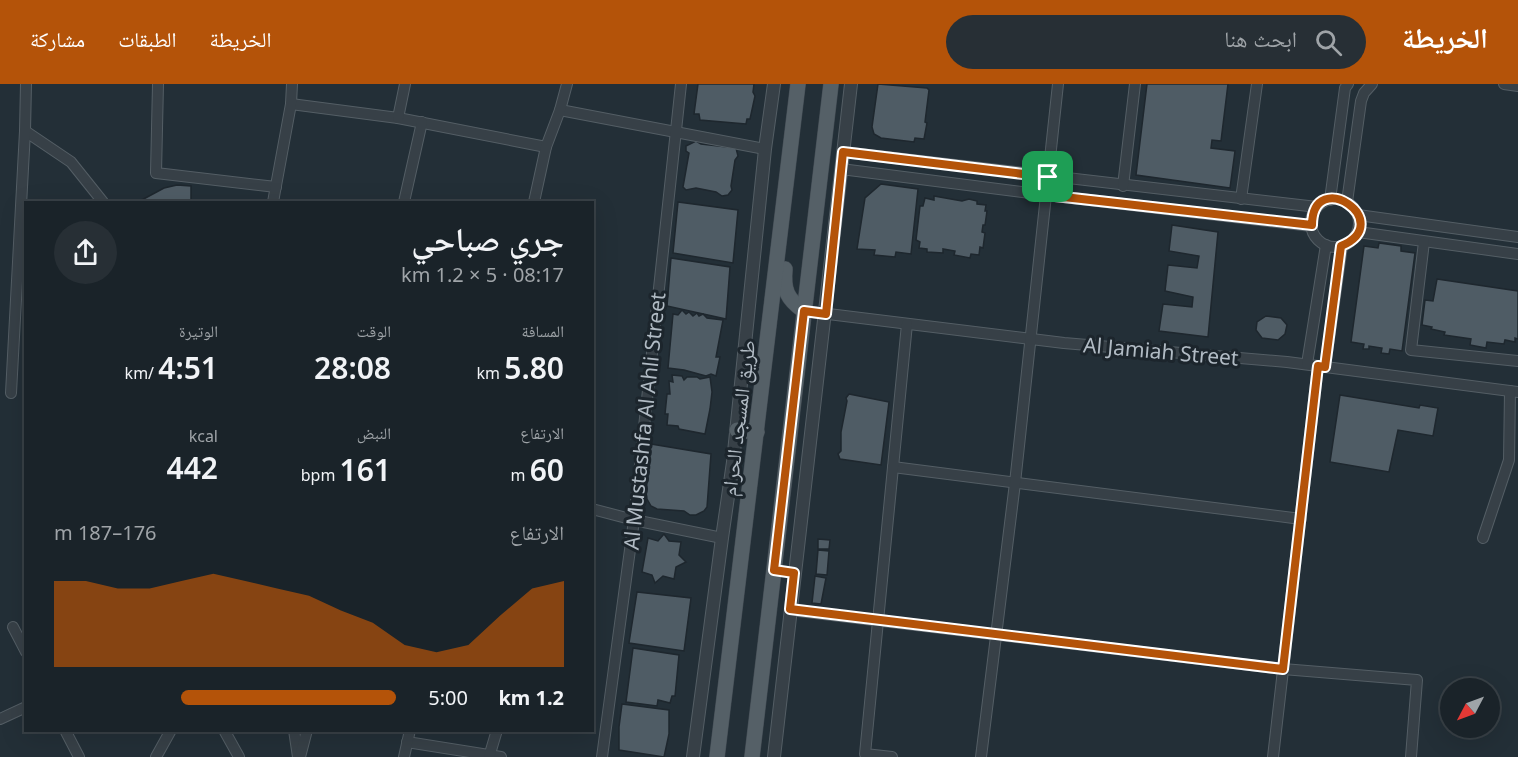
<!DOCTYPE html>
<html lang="ar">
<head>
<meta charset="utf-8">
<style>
  body { margin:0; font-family:"Noto Sans","Noto Naskh Arabic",sans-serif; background:#272f35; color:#f1f3f6; direction:rtl; height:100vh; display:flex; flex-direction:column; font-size:22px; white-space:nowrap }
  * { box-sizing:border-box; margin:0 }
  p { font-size:20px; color:#9fa4a8 }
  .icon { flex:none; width:33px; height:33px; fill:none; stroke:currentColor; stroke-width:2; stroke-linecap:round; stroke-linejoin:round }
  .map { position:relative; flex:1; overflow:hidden; direction:ltr }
  .sheet { position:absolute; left:24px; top:117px; width:570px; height:531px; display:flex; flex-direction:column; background:#1a2329; border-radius:0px; box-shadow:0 6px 24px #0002,0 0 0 2px #384046; direction:rtl }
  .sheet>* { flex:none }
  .needle { width:39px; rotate:229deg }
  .buttons { position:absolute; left:1440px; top:594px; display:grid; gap:12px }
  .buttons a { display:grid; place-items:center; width:60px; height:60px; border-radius:50%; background:#1a2329; box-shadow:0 6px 24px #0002,0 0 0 2px #384046; font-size:30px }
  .pin { position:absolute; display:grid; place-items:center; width:51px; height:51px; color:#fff; margin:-26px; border-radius:12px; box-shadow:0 3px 9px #0006 }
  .round { display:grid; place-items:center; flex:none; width:63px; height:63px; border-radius:32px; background:#272f35 }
  .head { display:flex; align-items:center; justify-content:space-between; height:102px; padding:0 30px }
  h1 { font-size:33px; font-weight:600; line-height:45px }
  .metrics { display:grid; grid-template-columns:repeat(3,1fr); gap:9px; height:102px; padding:6px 30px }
  .metrics div { display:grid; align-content:center }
  .metrics b { font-size:30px; font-weight:600 }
  .metrics small { font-size:16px; font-weight:400 }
  .metrics p { font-size:16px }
  .chart { height:168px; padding:12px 30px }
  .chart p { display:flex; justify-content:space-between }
  .chart svg { width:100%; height:108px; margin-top:6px; fill:#b45309; opacity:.7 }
  ul { padding:0 30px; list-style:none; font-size:20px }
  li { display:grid; grid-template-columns:96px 72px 1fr; align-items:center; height:45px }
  li i { height:15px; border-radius:8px; background:#b45309 }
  header { display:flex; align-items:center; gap:36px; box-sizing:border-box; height:84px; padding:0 30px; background:#b45309; color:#fff }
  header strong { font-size:28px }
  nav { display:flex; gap:33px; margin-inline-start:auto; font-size:21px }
  .search { width:420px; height:54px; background:#272f35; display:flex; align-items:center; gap:15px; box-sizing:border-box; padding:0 21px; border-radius:33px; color:#9fa4a8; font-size:22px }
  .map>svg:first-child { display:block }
  .building { fill:#4f5c65; stroke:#1e272e; stroke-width:1.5 }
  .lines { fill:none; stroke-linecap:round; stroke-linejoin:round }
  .minor-casing { stroke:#545e65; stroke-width:12 }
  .tertiary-casing { stroke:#545e65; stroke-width:14 }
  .primary-casing { stroke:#434c54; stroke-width:16 }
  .minor { stroke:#374047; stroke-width:10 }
  .tertiary { stroke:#374047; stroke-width:12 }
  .primary { stroke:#556067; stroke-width:15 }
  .route-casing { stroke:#fff; stroke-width:12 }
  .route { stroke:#b45309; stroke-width:8 }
  .labels { text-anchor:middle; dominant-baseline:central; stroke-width:6; stroke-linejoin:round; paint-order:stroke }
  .street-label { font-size:21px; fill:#b1bbc4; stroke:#1c252c }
</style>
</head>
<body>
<header>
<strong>الخريطة</strong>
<div class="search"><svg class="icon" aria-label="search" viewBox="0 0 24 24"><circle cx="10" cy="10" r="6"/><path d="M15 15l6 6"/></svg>ابحث هنا</div>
<nav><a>الخريطة</a><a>الطبقات</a><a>مشاركة</a></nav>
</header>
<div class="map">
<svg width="1518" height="673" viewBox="0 0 1518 673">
  <rect width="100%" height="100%" fill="#232f37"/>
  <g class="building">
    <path d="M698,0H754L753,8L755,12L750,35H747L746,40L700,36L699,30H694Z"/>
    <path d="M878,0L927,4L929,6L925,38L927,39L924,55L915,54L914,58L881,54L874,50L872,43Z"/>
    <path d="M1147,0H1228L1221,57L1212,56L1211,64L1235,67L1230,104L1136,91Z"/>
    <path d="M696,57L701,60L736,64L738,72L735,76L731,102L732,106L728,111L722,112L716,108L696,104L686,106L683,103L689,69L686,67V62Z"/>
    <path d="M881,100L918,105L911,170L896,168L895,173L874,171L875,166L857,165L865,114Z"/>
    <path d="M177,101L191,102V118H138L164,104Z"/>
    <path d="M934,112L962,117L969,115L977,117V120L986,121L985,127H987L985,141H983L982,148L985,149L983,164L980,163L979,171L971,170L970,174L954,171L955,167L943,165V169L927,168V165L919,164L920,158L916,156L920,122H923L925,114L934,116Z"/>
    <path d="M678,118L738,126L733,179L673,169Z"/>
    <path d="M1172,141L1218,148L1208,253L1159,247L1163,220L1192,223L1193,213L1165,207L1168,181L1197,184L1199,172L1169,167Z"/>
    <path d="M1379,159L1401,162V167L1415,169L1402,267L1390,265L1389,270L1381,269L1382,264L1369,262V265H1363L1364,260L1351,258L1364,162L1378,164Z"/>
    <path d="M671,174L730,183L726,235L667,222Z"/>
    <path d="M1437,195L1518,207V255L1515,254V258L1505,256L1504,260L1487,258L1486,264L1470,261L1471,255L1444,251L1445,248L1431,245L1432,243L1422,241L1425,216L1433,217Z"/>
    <path d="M682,226L686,230L689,228L693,232L697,229L699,232L703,230L707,234L723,236L716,273H720L716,292L711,290L706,292L684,286L668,284L673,230L678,231Z"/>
    <path d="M1266,232L1281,234L1287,241L1285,250L1278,256L1262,254L1256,246L1257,238Z"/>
    <path d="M672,291L682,292L684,296L687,293H697L700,295L710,293L712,308L710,325L705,350L679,345L678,342L667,341L668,330H665L667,310H670L669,297L673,298Z"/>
    <path d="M849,310L889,318L881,381L840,375L838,370L841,367V348L847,317L846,314Z"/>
    <path d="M1340,311L1419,324L1420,321L1438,324L1433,352L1398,346L1389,388L1330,378Z"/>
    <path d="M651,360L711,370L707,423L704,427L696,431H690L684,427L657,425L651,422L647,415L646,408Z"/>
    <path d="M664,450L669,457L681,458L679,471L686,478L676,483L674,495L663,492L655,499L652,491L642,488L648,454L658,457Z"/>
    <path d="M818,455L830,456L829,465H818Z"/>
    <path d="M818,466L829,467L827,491L816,490Z"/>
    <path d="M815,492L826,494L821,520L812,519Z"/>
    <path d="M637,508L691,514L684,567L629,559Z"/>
    <path d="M633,564L679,571L675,612H672L670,619L658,616L657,622L626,618Z"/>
    <path d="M622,620L669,626V650L664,673L619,666V643Z"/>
  </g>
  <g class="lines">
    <defs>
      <g id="minor">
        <path d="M158,0L156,89L276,103"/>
        <path d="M1504,0L1518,2"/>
        <path d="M291,20L398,34L546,63"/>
        <path d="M560,26L765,65"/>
        <path d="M398,34L405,0"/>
        <path d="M25,47L71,78L103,118"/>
        <path d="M843,68L1317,123"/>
        <path d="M841,85L1046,111L1312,142"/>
        <path d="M1123,102L1135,0"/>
        <path d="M1241,115L1257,0"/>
        <circle cx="1335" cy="139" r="24"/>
        <path d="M1330,116L1345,4L1348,0"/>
        <path d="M273,118L291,20L292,0"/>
        <path d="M404,118L422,38"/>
        <path d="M534,118L546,63L560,26L567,0"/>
        <path d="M1347,118L1361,17L1364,9L1372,0"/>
        <path d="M1358,131L1518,153"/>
        <path d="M1358,148L1518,170"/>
        <path d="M1424,158L1411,266L1518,277"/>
        <path d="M804,227L1064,259L1287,278L1518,308"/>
        <path d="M1307,280L1326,161"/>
        <path d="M1325,283L1342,162"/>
        <path d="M11,309L25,47L26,0"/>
        <path d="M893,383L1301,435"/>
        <path d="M592,425L634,436L722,454"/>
        <path d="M1483,454L1509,376L1510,307"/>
        <path d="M790,526L1283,585L1417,596L1411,673"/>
        <path d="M13,543L26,568"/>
        <path d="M0,635L26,623"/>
        <path d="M65,646L79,673"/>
        <path d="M224,646L239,673"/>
        <path d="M294,646L298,673"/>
        <path d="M407,658L501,673"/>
        <path d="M156,673L171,646"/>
        <path d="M300,673L307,646"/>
        <path d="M404,673L410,646"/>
        <path d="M489,673L497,646"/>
        <path d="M602,673L634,436L681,0"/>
        <path d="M892,673L865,670L907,240"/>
        <path d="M981,673L1015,399L1058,0"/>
        <path d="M1273,673L1318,282"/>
      </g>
      <g id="tertiary">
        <path d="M693,673L722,454L733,378L765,65L774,0"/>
        <path d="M774,673L851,0"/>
      </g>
      <g id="primary">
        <path d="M785,185C783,206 787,215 804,227"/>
        <path d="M737,346L757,348"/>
        <path d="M717,673L798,0"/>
        <path d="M752,673L831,0"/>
      </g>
    </defs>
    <use href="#minor" class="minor-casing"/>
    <use href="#tertiary" class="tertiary-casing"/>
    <use href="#primary" class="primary-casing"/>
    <use href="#minor" class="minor"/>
    <use href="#tertiary" class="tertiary"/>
    <use href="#primary" class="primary"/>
  </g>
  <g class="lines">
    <defs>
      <path id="route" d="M843,68L1048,93L1046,111L1312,141C1313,81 1398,138 1341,162L1325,283L1318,282L1283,585L790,525L794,489L774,486L804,227L826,230Z"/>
    </defs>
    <use href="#route" class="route-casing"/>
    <use href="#route" class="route"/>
  </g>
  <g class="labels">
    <g class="street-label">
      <text transform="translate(1161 267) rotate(5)">Al Jamiah Street</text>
      <text transform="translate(738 334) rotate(-83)">طريق المسجد الحرام</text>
      <text transform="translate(644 337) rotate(-84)">Al Mustashfa Al Ahli Street</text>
    </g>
  </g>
</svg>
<div class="buttons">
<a><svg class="needle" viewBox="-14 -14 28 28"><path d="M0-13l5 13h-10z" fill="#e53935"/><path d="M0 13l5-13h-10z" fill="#9fa4a8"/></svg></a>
</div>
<div class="pin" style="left:1048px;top:93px;background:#1e9e55"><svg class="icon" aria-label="arrive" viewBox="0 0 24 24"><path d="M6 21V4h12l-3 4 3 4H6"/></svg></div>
<section class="sheet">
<div class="head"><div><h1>جري صباحي</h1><p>08:17 · 5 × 1.2 km</p></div><a class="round"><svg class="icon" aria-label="share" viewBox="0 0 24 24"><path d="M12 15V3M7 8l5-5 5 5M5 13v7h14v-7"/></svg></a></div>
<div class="metrics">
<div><p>المسافة</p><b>5.80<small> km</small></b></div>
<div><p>الوقت</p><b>28:08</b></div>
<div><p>الوتيرة</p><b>4:51<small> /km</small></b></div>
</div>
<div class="metrics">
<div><p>الارتفاع</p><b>60<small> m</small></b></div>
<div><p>النبض</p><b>161<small> bpm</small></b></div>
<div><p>kcal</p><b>442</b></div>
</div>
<div class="chart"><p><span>الارتفاع</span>176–187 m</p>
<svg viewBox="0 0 160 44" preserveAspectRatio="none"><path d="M0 44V9L10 9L20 12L30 12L40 9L50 6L60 9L70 12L80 15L90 21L100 26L110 35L120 38L130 35L140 23L150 12L160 9V44z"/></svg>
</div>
<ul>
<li><b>1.2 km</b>5:00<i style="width:63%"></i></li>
</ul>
</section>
</div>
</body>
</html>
